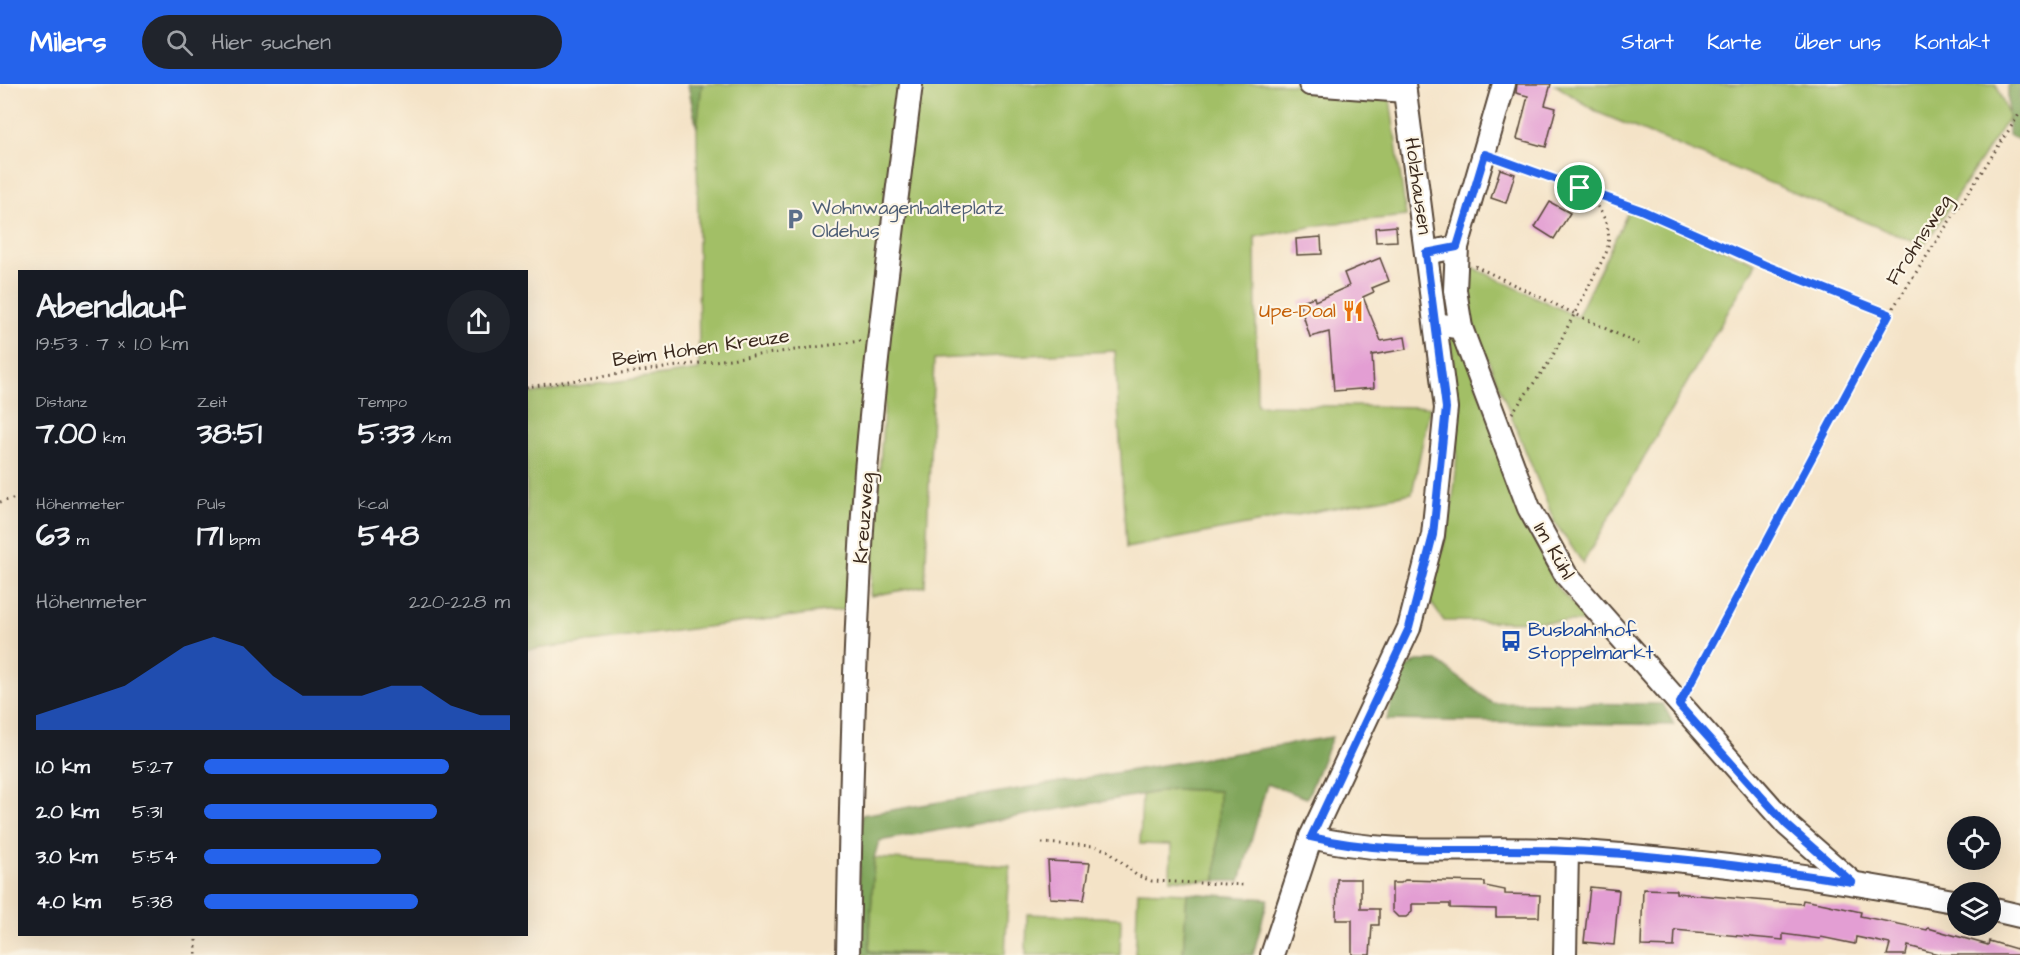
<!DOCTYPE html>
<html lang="de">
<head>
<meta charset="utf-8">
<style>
  body { margin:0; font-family:"Architects Daughter",sans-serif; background:#20242c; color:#f1f3f6; height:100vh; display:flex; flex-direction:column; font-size:22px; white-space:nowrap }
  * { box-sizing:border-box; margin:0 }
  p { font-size:20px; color:#9ea1a6 }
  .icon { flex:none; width:33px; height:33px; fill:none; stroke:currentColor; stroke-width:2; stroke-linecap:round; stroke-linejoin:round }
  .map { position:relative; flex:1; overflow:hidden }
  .details { position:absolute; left:18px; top:186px; width:510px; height:666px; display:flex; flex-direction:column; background:#171b24; border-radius:0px; box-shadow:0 6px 24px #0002 }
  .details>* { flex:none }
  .fabs { position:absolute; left:1947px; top:732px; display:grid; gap:12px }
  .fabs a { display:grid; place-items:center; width:54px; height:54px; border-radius:50%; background:#171b24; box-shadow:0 6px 24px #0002; font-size:30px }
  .pin { position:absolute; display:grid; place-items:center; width:51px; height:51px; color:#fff; margin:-26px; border:3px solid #fff; border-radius:50%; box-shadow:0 2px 6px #0007 }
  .round { display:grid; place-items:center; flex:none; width:63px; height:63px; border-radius:32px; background:#20242c }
  .overview { display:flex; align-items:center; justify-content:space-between; height:102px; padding:0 18px }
  h1 { font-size:33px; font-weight:700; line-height:45px }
  .stats { display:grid; grid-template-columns:repeat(3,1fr); gap:9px; height:102px; padding:6px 18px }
  .stats div { display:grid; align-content:center }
  .stats b { font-size:30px; font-weight:700 }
  .stats small { font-size:16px; font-weight:400 }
  .stats p { font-size:16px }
  .chart { height:168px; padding:12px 18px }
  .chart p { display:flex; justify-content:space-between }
  .chart svg { width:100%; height:108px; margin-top:6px; fill:#2563eb; opacity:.7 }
  ul { padding:0 18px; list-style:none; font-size:20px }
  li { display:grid; grid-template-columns:96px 72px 1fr; align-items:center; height:45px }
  li i { height:15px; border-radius:8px; background:#2563eb }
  header { display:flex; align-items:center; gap:36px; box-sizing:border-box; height:84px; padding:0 30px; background:#2563eb; color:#fff }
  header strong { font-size:28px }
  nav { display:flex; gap:33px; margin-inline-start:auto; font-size:21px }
  .search { width:420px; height:54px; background:#20242c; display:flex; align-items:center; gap:15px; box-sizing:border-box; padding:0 21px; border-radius:33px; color:#9ea1a6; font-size:22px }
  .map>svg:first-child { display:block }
  .green { fill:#a2bf66; stroke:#6e7442; stroke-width:1.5 }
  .forest { fill:#81a65b; stroke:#5e683c; stroke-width:1.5 }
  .building { fill:#e39ed3 }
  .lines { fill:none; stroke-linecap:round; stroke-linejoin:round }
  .minor-casing { stroke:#574637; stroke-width:26 }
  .path { stroke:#574637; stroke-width:3; stroke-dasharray:1.5 4.5; stroke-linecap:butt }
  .minor { stroke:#fff; stroke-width:22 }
  .route-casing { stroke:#fff; stroke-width:12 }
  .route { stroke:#2563eb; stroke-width:8 }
  .labels { text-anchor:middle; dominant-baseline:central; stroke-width:4.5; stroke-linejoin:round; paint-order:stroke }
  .street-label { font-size:20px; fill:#3b2a1e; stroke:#fcf5e5 }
  .service-label { font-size:20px; fill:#4e5e75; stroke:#fcf5e5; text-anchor:start }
  .food-label { font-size:20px; fill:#c56008; stroke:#fcf5e5; text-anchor:end }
  .transit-label { font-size:20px; fill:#164399; stroke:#fcf5e5; text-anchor:start }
</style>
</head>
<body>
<header>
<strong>Milers</strong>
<div class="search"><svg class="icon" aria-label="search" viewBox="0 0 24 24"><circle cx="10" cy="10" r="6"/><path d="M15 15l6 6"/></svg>Hier suchen</div>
<nav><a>Start</a><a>Karte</a><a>Über uns</a><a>Kontakt</a></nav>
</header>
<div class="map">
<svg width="2020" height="871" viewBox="0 0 2020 871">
  <rect width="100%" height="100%" fill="#fcf5e5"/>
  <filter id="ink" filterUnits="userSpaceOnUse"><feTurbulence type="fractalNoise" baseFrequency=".0167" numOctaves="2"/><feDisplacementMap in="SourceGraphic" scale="12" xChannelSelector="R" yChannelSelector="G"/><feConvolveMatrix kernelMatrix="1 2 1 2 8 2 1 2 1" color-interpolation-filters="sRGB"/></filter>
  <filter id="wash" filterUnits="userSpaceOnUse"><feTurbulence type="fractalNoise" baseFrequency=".008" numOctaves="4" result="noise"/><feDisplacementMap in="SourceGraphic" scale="24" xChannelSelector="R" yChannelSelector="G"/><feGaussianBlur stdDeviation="1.35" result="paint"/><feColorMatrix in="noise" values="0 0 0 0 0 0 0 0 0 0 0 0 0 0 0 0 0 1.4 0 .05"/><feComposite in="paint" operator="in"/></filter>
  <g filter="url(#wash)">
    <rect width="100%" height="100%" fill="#f4e3c7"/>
    <g class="green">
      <path d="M688,0H1388L1406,132L1327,140L1255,153L1257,321L1430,323L1412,409L1126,464L1115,267L934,275L925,502L870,512L889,260L848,525L527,566L526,310L699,286L697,44Z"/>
      <path d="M1554,0H1996L2009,33L1924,162L1599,29Z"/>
      <path d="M1629,126L1756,179L1583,479L1555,439L1470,231L1464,179L1577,233Z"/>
      <path d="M1459,251L1525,434L1557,503L1589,538L1444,537L1429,516C1440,474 1453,430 1456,386C1459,340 1455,297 1450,252Z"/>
      <path d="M1173,705L1220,707L1216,797L1170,795L1171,761L1140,760L1142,711Z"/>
      <path d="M874,774L1010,782L1005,871L869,868Z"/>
      <path d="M1138,807L1187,809L1183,871H1135Z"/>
      <path d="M1027,830L1121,834L1120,871H1026Z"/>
    </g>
    <g class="forest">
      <path d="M688,0H702L697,44Z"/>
      <path d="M2008,0H2020V56L2008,51Z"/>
      <path d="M1417,577H1437L1492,619L1663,620L1674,641L1387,636L1397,590Z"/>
      <path d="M1332,653L1307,714L1267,700L1240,797H1216L1219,707L1173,705L879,757L874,774L869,867L929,871H856L862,731Z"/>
      <path d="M1187,809L1268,815L1253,871H1183Z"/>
    </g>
    <g id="blocks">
      <g class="building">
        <path d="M1517,0H1551L1545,21L1556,24L1546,63L1517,55L1528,12L1516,9Z"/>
        <path d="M1500,85L1515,90L1506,119L1491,114Z"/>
        <path d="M1550,118L1570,129L1554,155L1535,143Z"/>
        <path d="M1396,142L1397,157L1376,158L1375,144Z"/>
        <path d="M1321,153L1322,170L1297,171L1296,155Z"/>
        <path d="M1380,174L1389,197L1372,204L1374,208L1363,213L1381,257L1405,253L1407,265L1372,271L1374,304L1334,307L1329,248L1310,253L1299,218L1314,213L1315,217L1349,202L1344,189Z"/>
        <path d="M1048,777L1090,779L1084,816L1050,814Z"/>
        <path d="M1337,795H1361V825H1379V841H1372L1370,871H1352V836H1336Z"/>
        <path d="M1405,796L1485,798V802L1505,806V810L1540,811L1539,833H1496V825L1450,824V820H1412V828L1406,833H1398L1392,827V799H1401Z"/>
        <path d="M1590,803L1619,806L1614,861L1584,858Z"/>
        <path d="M1643,805L1676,806V809L1802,820L1803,816L1825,820L1861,828L1860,832L1927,846L1928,844L1988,861L1989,857L2020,866V871H1942L1908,862L1906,871H1887L1890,860L1856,853L1855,860L1821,853L1820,855L1783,850V856L1675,846L1674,863L1641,862Z"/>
      </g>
    </g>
  </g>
  <g filter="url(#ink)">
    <use href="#blocks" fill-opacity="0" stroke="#574637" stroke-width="1.5"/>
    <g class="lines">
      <defs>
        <g id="minor">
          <path d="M1310,0L1405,7"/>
          <path d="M1457,163L1455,206L1461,244"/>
          <path d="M1426,169L1457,163L1504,0"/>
          <path d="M1437,240L1461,244L1529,424L1566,491L1787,741L1852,798"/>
          <path d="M1311,753C1396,774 1483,761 1570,767C1700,776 1829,793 1958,818"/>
          <path d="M1990,825L2020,832"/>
          <path d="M848,871C851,710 854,548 866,387C877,257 895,129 911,0"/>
          <path d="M1272,871L1311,753L1409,544L1433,451L1446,324L1404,0"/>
          <path d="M1565,871L1567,767"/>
        </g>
      </defs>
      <use href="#minor" class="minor-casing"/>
      <g class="path">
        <path d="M1500,75L1641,126L1765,181L1889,230"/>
        <path d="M1475,182L1638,260"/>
        <path d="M526,303L860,257"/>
        <path d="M1512,329L1550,277L1607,167C1613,140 1601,124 1581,105"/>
        <path d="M0,418L20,413"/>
        <path d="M1688,604L1889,230L2020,29"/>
        <path d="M1042,759L1094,762L1109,767L1136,791L1152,797L1245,801"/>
        <path d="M196,850V871"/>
      </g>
      <use href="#minor" class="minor"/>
    </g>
  </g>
  <g class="lines" filter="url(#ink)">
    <defs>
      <path id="route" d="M1485,70L1641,126L1765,181L1889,230L1679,621L1787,741L1852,798C1758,784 1662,770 1566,767C1481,763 1394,773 1311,753L1409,544L1433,451L1446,324L1426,169L1457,163Z"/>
    </defs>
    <use href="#route" class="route-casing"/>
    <use href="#route" class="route"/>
  </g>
  <defs>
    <symbol id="parking-bare" viewBox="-9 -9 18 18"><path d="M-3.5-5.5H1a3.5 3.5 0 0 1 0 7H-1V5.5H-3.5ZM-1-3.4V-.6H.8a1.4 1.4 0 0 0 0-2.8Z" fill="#5c6f8a" stroke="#fcf5e5" stroke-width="2.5" paint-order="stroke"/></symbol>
    <symbol id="restaurant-bare" viewBox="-9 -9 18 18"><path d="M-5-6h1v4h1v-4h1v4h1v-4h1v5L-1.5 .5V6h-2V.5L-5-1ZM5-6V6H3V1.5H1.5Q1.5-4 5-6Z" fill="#e8710a" stroke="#fcf5e5" stroke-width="2.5" paint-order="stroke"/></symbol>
    <symbol id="bus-bare" viewBox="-9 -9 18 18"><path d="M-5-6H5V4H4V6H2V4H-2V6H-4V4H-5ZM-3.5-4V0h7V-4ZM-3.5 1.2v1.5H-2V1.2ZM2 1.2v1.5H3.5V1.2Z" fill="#1a4fb4" stroke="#fcf5e5" stroke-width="2.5" paint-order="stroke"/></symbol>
  </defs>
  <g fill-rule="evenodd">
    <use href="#parking-bare" x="780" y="120" width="30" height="30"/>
    <use href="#restaurant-bare" x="1338" y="212" width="30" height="30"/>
    <use href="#bus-bare" x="1496" y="542" width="30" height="30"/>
  </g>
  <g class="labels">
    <g class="street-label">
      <text transform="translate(1418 102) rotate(82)">Holzhausen</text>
      <text transform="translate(1919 156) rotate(-57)">Frohnsweg</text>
      <text transform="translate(701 264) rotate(-8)">Beim Hohen Kreuze</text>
      <text transform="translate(864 434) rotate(-86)">Kreuzweg</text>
      <text transform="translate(1554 467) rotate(60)">Im Kühl</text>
    </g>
    <g class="service-label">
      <text x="812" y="124">Wohnwagenhalteplatz<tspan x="812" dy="23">Oldehus</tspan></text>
    </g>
    <g class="food-label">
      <text x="1336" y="227">Upe-Doal</text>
    </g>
    <g class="transit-label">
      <text x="1528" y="546">Busbahnhof<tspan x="1528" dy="23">Stoppelmarkt</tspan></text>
    </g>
  </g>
</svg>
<div class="fabs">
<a><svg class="icon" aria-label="locate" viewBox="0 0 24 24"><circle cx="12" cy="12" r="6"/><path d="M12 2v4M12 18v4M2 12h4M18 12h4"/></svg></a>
<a><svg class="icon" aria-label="layers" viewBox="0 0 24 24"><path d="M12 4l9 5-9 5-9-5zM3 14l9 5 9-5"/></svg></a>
</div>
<div class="pin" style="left:1580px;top:104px;background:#1e9e55"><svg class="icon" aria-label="arrive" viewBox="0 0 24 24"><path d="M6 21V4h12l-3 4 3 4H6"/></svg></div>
<section class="details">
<div class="overview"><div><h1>Abendlauf</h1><p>19:53 · 7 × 1.0 km</p></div><a class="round"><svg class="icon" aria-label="share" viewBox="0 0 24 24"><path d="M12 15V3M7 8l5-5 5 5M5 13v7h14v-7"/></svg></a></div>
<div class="stats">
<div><p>Distanz</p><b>7.00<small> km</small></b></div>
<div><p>Zeit</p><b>38:51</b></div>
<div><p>Tempo</p><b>5:33<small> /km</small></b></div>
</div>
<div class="stats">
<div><p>Höhenmeter</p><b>63<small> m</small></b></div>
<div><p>Puls</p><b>171<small> bpm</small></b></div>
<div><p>kcal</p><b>548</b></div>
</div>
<div class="chart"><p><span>Höhenmeter</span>220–228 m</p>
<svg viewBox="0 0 160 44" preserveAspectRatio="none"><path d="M0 44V38L10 34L20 30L30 26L40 18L50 10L60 6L70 10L80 22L90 30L100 30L110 30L120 26L130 26L140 34L150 38L160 38V44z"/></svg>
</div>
<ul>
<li><b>1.0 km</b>5:27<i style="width:80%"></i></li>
<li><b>2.0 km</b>5:31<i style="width:76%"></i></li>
<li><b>3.0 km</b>5:54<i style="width:58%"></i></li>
<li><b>4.0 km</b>5:38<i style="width:70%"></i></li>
</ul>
</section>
</div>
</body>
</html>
